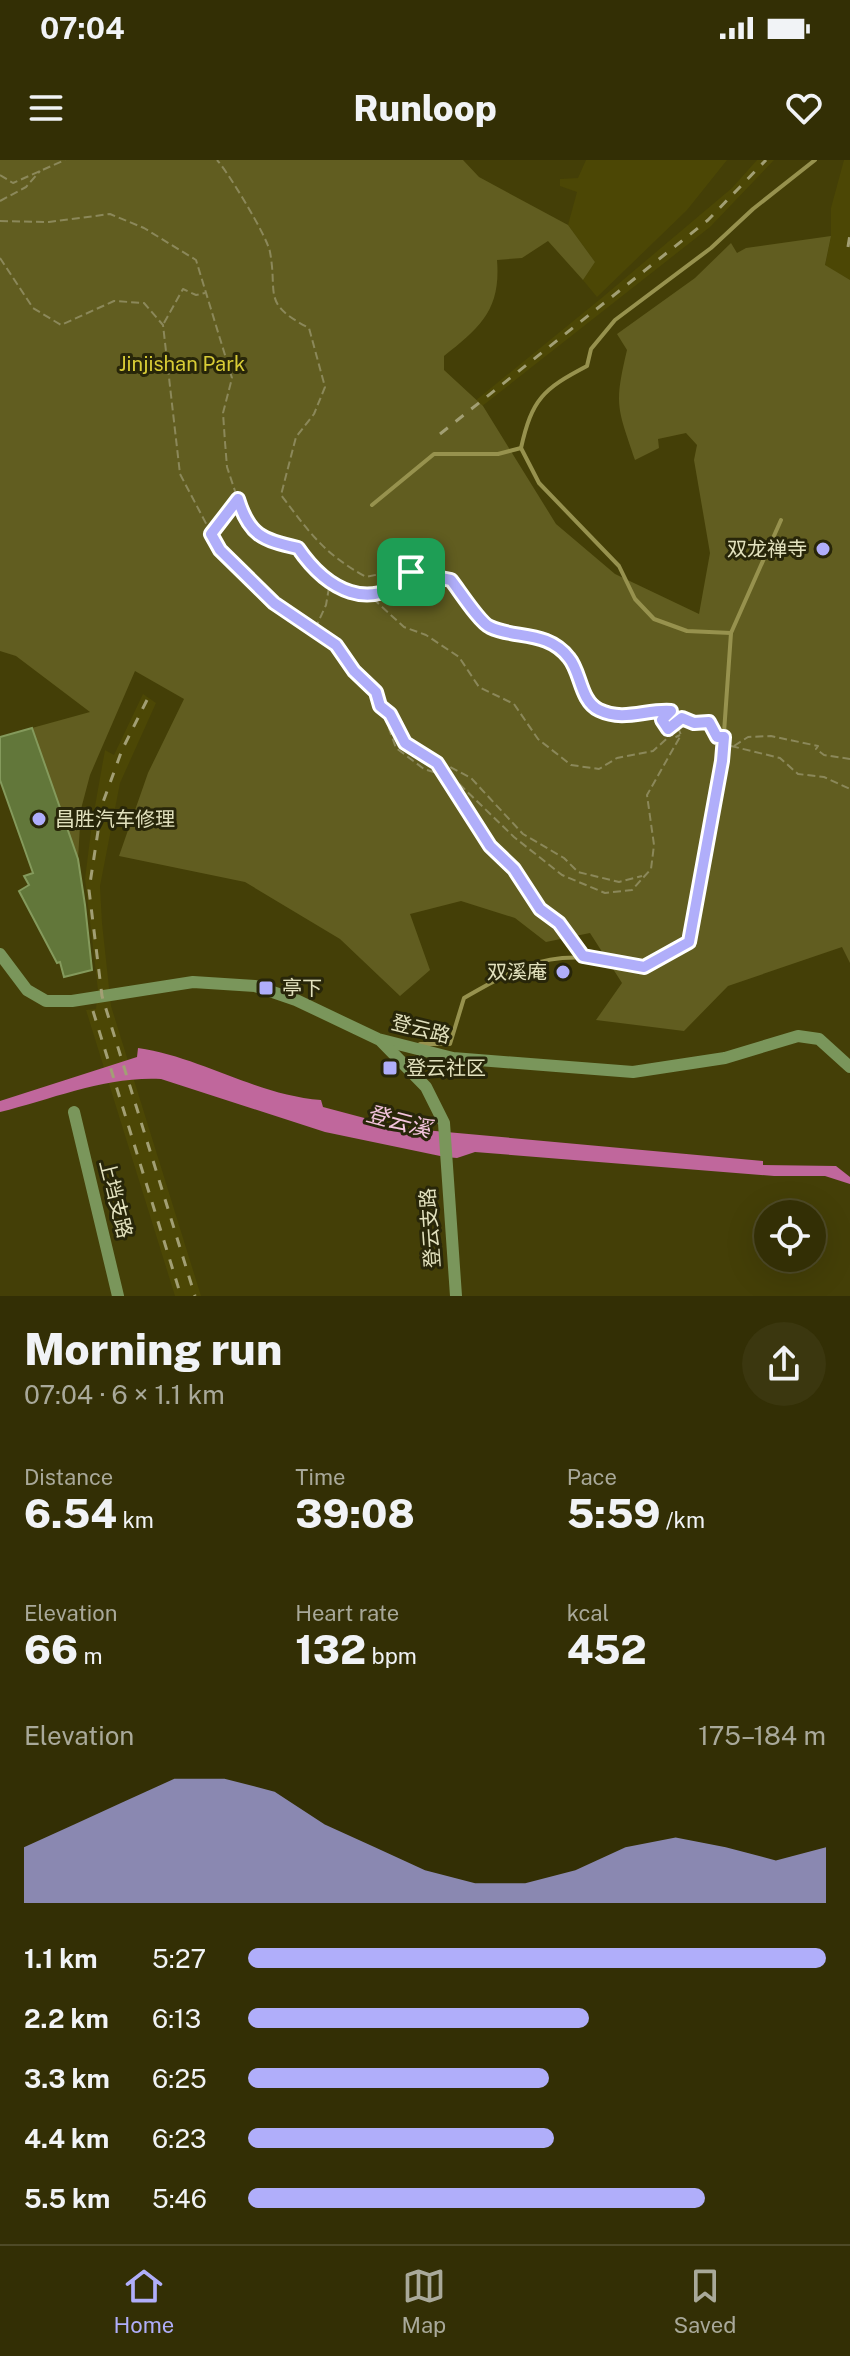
<!DOCTYPE html>
<html lang="en">
<head>
<meta charset="utf-8">
<style>
  body { margin:0; font-family:"Public Sans","Noto Sans SC",sans-serif; background:#3b370f; color:#f1f3f6; height:100vh; display:flex; flex-direction:column; font-size:30px; white-space:nowrap }
  * { box-sizing:border-box; margin:0 }
  p { font-size:26px; color:#a9a99a }
  .icon { flex:none; width:44px; height:44px; fill:none; stroke:currentColor; stroke-width:2; stroke-linecap:round; stroke-linejoin:round }
  .map { position:relative; height:1136px; overflow:hidden }
  .panel { display:flex; flex-direction:column; background:#332f05; flex:1 }
  .panel>* { flex:none }
  .buttons { position:absolute; left:754px; top:1040px; display:grid; gap:16px }
  .buttons a { display:grid; place-items:center; width:72px; height:72px; border-radius:50%; background:#332f05; box-shadow:0 8px 32px #0002,0 0 0 2px #4e4a27; font-size:40px }
  .pin { position:absolute; display:grid; place-items:center; width:68px; height:68px; color:#fff; margin:-34px; border-radius:16px; box-shadow:0 4px 12px #0006 }
  .round { display:grid; place-items:center; flex:none; width:84px; height:84px; border-radius:42px; background:#3b370f }
  .overview { display:flex; align-items:center; justify-content:space-between; height:136px; padding:0 24px }
  h1 { font-size:44px; font-weight:800; line-height:60px }
  .stats { display:grid; grid-template-columns:repeat(3,1fr); gap:12px; height:136px; padding:8px 24px }
  .stats div { display:grid; align-content:center }
  .stats b { font-size:40px; font-weight:800 }
  .stats small { font-size:22px; font-weight:400 }
  .stats p { font-size:22px }
  .chart { height:224px; padding:16px 24px }
  .chart p { display:flex; justify-content:space-between }
  .chart svg { width:100%; height:144px; margin-top:8px; fill:#b0aefa; opacity:.7 }
  ul { padding:0 24px; list-style:none; font-size:26px }
  li { display:grid; grid-template-columns:128px 96px 1fr; align-items:center; height:60px }
  li i { height:20px; border-radius:10px; background:#b0aefa }
  .status { display:flex; justify-content:space-between; align-items:center; height:56px; padding:0 40px; background:#332f05; direction:ltr }
  .status svg { height:22px; fill:currentColor }
  header { display:flex; justify-content:space-between; align-items:center; height:104px; padding:0 24px; background:#332f05; font-size:36px; font-weight:800 }
  .menu { display:flex; justify-content:space-around; align-items:center; height:112px; border-top:2px solid #4e4a27; background:#332f05; font-size:22px; color:#a9a99a }
  .menu a { display:grid; justify-items:center; gap:4px }
  .menu .active { color:#b0aefa }
  .map>svg:first-child { display:block }
  .built { fill:#4c4705 }
  .green { fill:#615d20 }
  .water { fill:#c0679c }
  .building { fill:#62773a; stroke:#849a5c; stroke-width:2 }
  .lines { fill:none; stroke-linecap:round; stroke-linejoin:round }
  .path { stroke:#8b885a; stroke-width:2; stroke-dasharray:8 4; stroke-linecap:butt }
  .lane { stroke:#97924e; stroke-width:4 }
  .secondary { stroke:#7a965b; stroke-width:12 }
  .rail { stroke:#a29f74; stroke-width:3; stroke-dasharray:10 10; stroke-linecap:butt }
  .route-casing { stroke:#fff; stroke-width:16 }
  .route { stroke:#b0aefa; stroke-width:10 }
  .poi-dot { fill:#b0aefa; stroke:#282609; stroke-width:3 }
  .labels { text-anchor:middle; dominant-baseline:central; stroke-width:6; stroke-linejoin:round; paint-order:stroke }
  .park-label { font-size:20px; fill:#d8cc36; stroke:#282609 }
  .poi-label { font-size:20px; fill:#e2e1be; stroke:#282609; text-anchor:start }
  .street-label { font-size:20px; fill:#e2e1be; stroke:#282609 }
  .water-label { font-size:22px; font-style:italic; fill:#f4c4de; stroke:#282609 }
</style>
</head>
<body>
<div class="status"><b>07:04</b><svg viewBox="0 0 49 12"><path d="M0 12V9h3v3zM5 12V6h3v6zM10 12V3h3v9zM15 12V0h3v12zM26 1h20v11H26zM47 4h2v5h-2z"/></svg></div>
<header><svg class="icon" aria-label="menu" viewBox="0 0 24 24"><path d="M4 6h16M4 12h16M4 18h16"/></svg>Runloop<svg class="icon" aria-label="heart" viewBox="0 0 24 24"><path d="M12 20l-8-8c-3-5 5-10 8-4 3-6 11-1 8 4z"/></svg></header>
<div class="map">
<svg width="850" height="1136" viewBox="0 0 850 1136">
  <rect width="100%" height="100%" fill="#443f07"/>
  <g class="built">
    <path d="M586,0H727L687,50L597,137L583,120L595,102L568,65L577,32L560,26V19L578,18Z"/>
    <path d="M757,0H774L710,67L444,276L437,272L604,136L732,28Z"/>
    <path d="M844,0H850V120L825,106L831,76V48Z"/>
    <path d="M143,534L156,543L120,623L100,726L102,763L111,846L201,1136H175L86,850L96,849L98,830L85,719L92,663L105,590L114,595Z"/>
  </g>
  <path class="green" d="M0,0H463L479,17L568,65L595,102L583,120L548,81L522,98L497,100C501,149 481,167 444,196V210L483,246L556,364L615,414L699,454L710,393L694,300L697,285L686,273L658,279L659,288L635,300C617,247 614,245 627,190L617,174L695,118L731,83L737,93L746,88L831,76L825,105L850,120V803L842,787L728,826L684,871L596,860L622,823L590,773L546,782L515,758L461,741L410,754L430,810L400,836L340,779L245,722L119,696L148,613L184,539L135,511L90,615L81,649L78,699L32,568L90,552L16,496L0,491Z"/>
  <path class="water" d="M138,888C201,897 256,935 321,940L323,947L402,968L763,1001V1005L836,1006L850,1017V1024L825,1016H774L475,992L457,998L445,997L325,972L161,919C106,916 53,939 0,952V941L137,897Z"/>
  <path class="building" d="M32,568L78,699L85,745L92,810L64,817L60,802L57,803L19,731L29,725L24,716L33,713L0,620V577Z"/>
  <g class="lines">
    <g class="path">
      <path d="M0,15L13,23L65,0"/>
      <path d="M0,41L26,27L40,11"/>
      <path d="M0,61L49,62L110,54L144,68L196,100L232,218L223,253L225,282L227,307L246,364L268,382L298,388L315,413L341,429L369,435L404,467L426,475L459,497L479,527L514,544L538,579L571,605L599,609L617,598L653,591L672,574"/>
      <path d="M0,98L33,148L61,165L114,141L144,143L163,165L180,314L220,390L274,443L336,485L354,511L376,532L396,588L424,609L453,618L514,677L562,715L605,733L632,730L651,709L654,685L647,635L681,575L671,551C646,549 624,562 599,550C580,541 581,512 569,498C548,470 514,479 490,467C480,463 459,430 451,420L394,411L366,417C323,393 310,373 281,335L296,277L314,254L325,227L309,168C261,143 278,135 270,92C267,76 228,12 217,0"/>
      <path d="M164,163L183,129L196,135L205,133"/>
      <path d="M212,373L237,340"/>
      <path d="M371,435L398,427L411,412"/>
      <path d="M315,469L326,445L330,422"/>
      <path d="M381,546L390,554L405,583L471,618L523,674L564,698L578,712L619,722L642,716"/>
      <path d="M671,551L662,560L674,578L680,575"/>
      <path d="M668,569L682,558L694,563L709,562L717,576"/>
      <path d="M731,586L780,598L798,614L824,617L850,629"/>
      <path d="M734,586L748,577L771,576L818,586L816,589L824,595L850,599"/>
      <path d="M438,604L490,686L514,709L540,749L559,763L580,792"/>
    </g>
    <g class="lane">
      <path d="M372,345L434,294H498L521,288"/>
      <path d="M781,360L731,473L687,471L654,459L635,439L619,406L539,323L521,288C532,239 543,229 587,206L591,189L615,160L711,88L753,49L815,0"/>
      <path d="M420,884H450L464,838C538,795 560,789 644,807L689,782L722,601L731,473"/>
    </g>
    <g class="secondary">
      <path d="M0,794L27,830L46,841H72L193,822L255,826L296,840L378,879L453,898L633,912L725,898L798,876L819,879L850,907"/>
      <path d="M381,881L426,927L444,963L456,1136"/>
      <path d="M74,952L118,1136"/>
    </g>
    <g class="rail">
      <path d="M848,87L850,74"/>
      <path d="M440,274L708,60L766,0"/>
      <path d="M147,540L122,590L102,645L89,730L102,836L195,1136"/>
      <path d="M93,851L181,1136"/>
    </g>
  </g>
  <g class="lines">
    <defs>
      <path id="route" d="M238,339C249,375 262,380 298,388C326,429 372,456 411,412L451,420C459,430 480,463 490,467C514,479 548,470 569,498C581,512 580,541 599,550C624,562 646,549 671,551L662,560L668,569L682,558L694,563L709,562L717,577H724L722,601L689,782L644,807L583,796L559,763L540,749L514,709L490,686L437,603L405,583L390,554L380,546L376,532L354,511L336,485L274,443L220,390L211,374Z"/>
    </defs>
    <use href="#route" class="route-casing"/>
    <use href="#route" class="route"/>
  </g>
  <g class="poi-dot">
    <circle cx="823" cy="389" r="8"/>
    <circle cx="39" cy="659" r="8"/>
    <circle cx="563" cy="812" r="8"/>
    <rect x="258" y="820" width="16" height="16" rx="4"/>
    <rect x="382" y="900" width="16" height="16" rx="4"/>
  </g>
  <g class="labels">
    <g class="park-label">
      <text x="182" y="204">Jinjishan Park</text>
    </g>
    <g class="poi-label">
      <text x="807" y="389" text-anchor="end">双龙禅寺</text>
      <text x="55" y="659">昌胜汽车修理</text>
      <text x="547" y="812" text-anchor="end">双溪庵</text>
      <text x="282" y="828">亭下</text>
      <text x="406" y="908">登云社区</text>
    </g>
    <g class="street-label">
      <text transform="translate(421 869) rotate(14)">登云路</text>
      <text transform="translate(116 1039) rotate(76)">上垱支路</text>
      <text transform="translate(430 1068) rotate(-94)">登云支路</text>
    </g>
    <g class="water-label">
      <text transform="translate(399 961) rotate(15)">登云溪</text>
    </g>
  </g>
</svg>
<div class="buttons">
<a><svg class="icon" aria-label="locate" viewBox="0 0 24 24"><circle cx="12" cy="12" r="6"/><path d="M12 2v4M12 18v4M2 12h4M18 12h4"/></svg></a>
</div>
<div class="pin" style="left:411px;top:412px;background:#1e9e55"><svg class="icon" aria-label="arrive" viewBox="0 0 24 24"><path d="M6 21V4h12l-3 4 3 4H6"/></svg></div>
</div>
<section class="panel">
<div class="overview"><div><h1>Morning run</h1><p>07:04 · 6 × 1.1 km</p></div><a class="round"><svg class="icon" aria-label="share" viewBox="0 0 24 24"><path d="M12 15V3M7 8l5-5 5 5M5 13v7h14v-7"/></svg></a></div>
<div class="stats">
<div><p>Distance</p><b>6.54<small> km</small></b></div>
<div><p>Time</p><b>39:08</b></div>
<div><p>Pace</p><b>5:59<small> /km</small></b></div>
</div>
<div class="stats">
<div><p>Elevation</p><b>66<small> m</small></b></div>
<div><p>Heart rate</p><b>132<small> bpm</small></b></div>
<div><p>kcal</p><b>452</b></div>
</div>
<div class="chart"><p><span>Elevation</span>175–184 m</p>
<svg viewBox="0 0 160 44" preserveAspectRatio="none"><path d="M0 44V27L10 20L20 13L30 6L40 6L50 10L60 20L70 27L80 34L90 38L100 38L110 34L120 27L130 24L140 27L150 31L160 27V44z"/></svg>
</div>
<ul>
<li><b>1.1 km</b>5:27<i style="width:100%"></i></li>
<li><b>2.2 km</b>6:13<i style="width:59%"></i></li>
<li><b>3.3 km</b>6:25<i style="width:52%"></i></li>
<li><b>4.4 km</b>6:23<i style="width:53%"></i></li>
<li><b>5.5 km</b>5:46<i style="width:79%"></i></li>
</ul>
</section>
<nav class="menu">
<a class="active"><svg class="icon" aria-label="home" viewBox="0 0 24 24"><path d="M3 11l9-7 9 7M6 9v11h12V9"/></svg>Home</a>
<a><svg class="icon" aria-label="map" viewBox="0 0 24 24"><path d="M3 6l6-2 6 2 6-2v14l-6 2-6-2-6 2zM9 4v14M15 6v14"/></svg>Map</a>
<a><svg class="icon" aria-label="saved" viewBox="0 0 24 24"><path d="M7 4h10v16l-5-4-5 4z"/></svg>Saved</a>
</nav>
</body>
</html>
